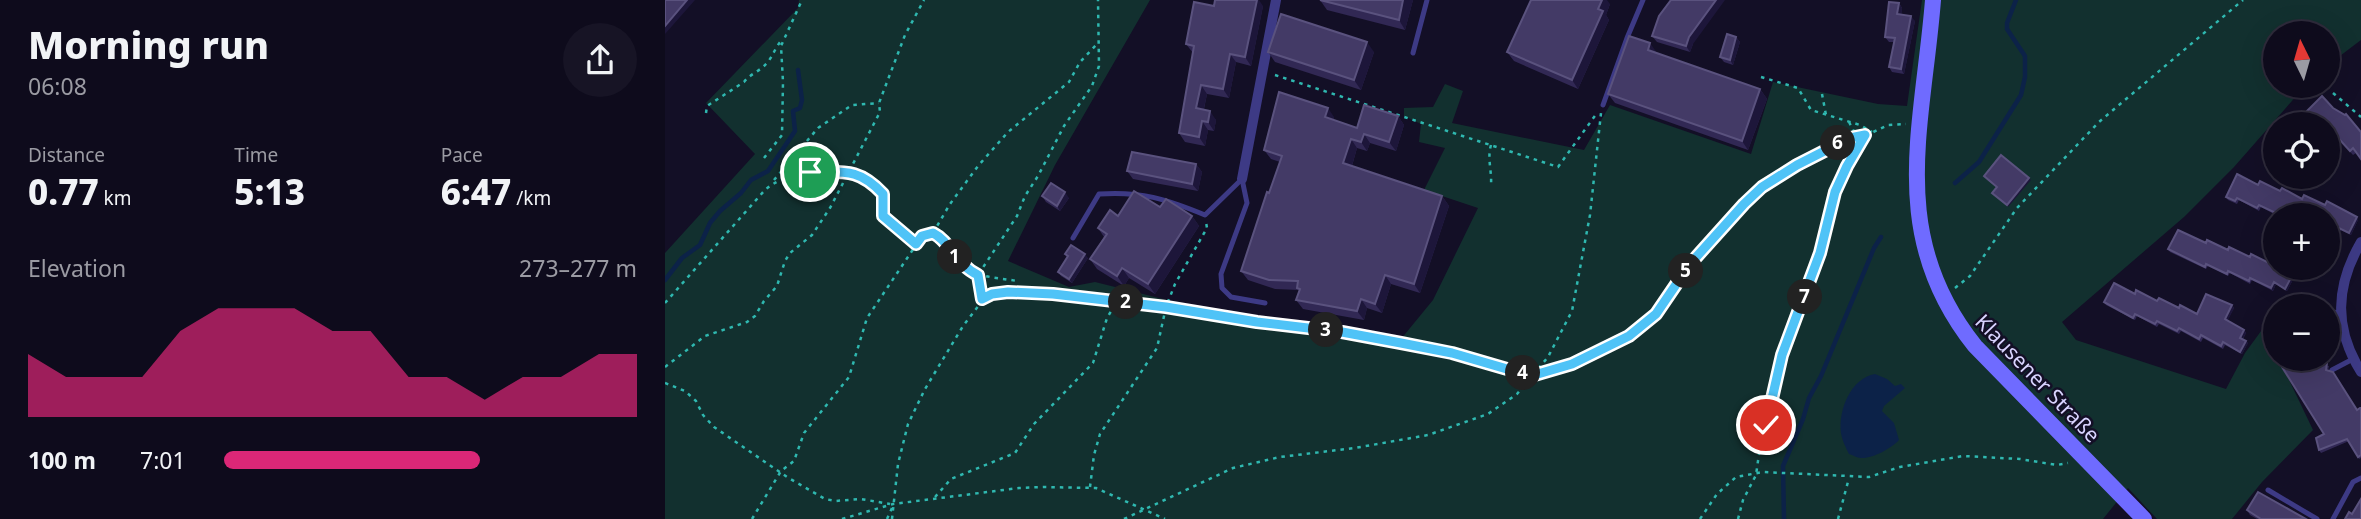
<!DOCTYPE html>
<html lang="en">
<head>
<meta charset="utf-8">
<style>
  body { margin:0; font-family:"Noto Sans",sans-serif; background:#171425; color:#f1f3f6; height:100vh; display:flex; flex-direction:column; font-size:26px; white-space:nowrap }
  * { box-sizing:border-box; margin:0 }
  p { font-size:23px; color:#9b9ba3 }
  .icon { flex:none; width:38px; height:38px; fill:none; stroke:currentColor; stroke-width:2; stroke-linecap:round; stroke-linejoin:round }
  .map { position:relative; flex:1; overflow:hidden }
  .sheet { display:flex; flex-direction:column; background:#0e0b1c; width:665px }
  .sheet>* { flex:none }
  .needle { width:46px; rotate:355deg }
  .buttons { position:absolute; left:1598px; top:21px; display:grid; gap:14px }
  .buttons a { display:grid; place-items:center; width:77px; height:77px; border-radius:50%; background:#0e0b1c; box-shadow:0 7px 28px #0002,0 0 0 2px #2e2b3b; font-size:35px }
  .pin { position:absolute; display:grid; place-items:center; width:60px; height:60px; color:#fff; margin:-30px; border:4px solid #fff; border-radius:50%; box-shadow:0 2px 7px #0007 }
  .km { position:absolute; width:35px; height:35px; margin:-18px; border-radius:50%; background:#222; color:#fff; font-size:19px; line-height:35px; text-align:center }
  .round { display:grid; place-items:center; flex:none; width:74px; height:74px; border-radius:37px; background:#171425 }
  .summary { display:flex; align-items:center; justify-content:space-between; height:119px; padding:0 28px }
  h1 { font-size:38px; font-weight:800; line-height:52px }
  .metrics { display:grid; grid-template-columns:repeat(3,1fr); gap:10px; height:119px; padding:7px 28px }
  .metrics div { display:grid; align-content:center }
  .metrics b { font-size:35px; font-weight:800 }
  .metrics small { font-size:19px; font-weight:400 }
  .metrics p { font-size:19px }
  .chart { height:196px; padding:14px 28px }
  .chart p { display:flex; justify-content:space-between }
  .chart svg { width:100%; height:126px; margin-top:7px; fill:#db2777; opacity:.7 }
  ul { padding:0 28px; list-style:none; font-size:23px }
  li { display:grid; grid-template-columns:112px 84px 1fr; align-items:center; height:52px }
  li i { height:18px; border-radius:9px; background:#db2777 }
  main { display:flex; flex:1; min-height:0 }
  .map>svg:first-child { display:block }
  .green { fill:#12302f }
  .water { fill:#0c2248 }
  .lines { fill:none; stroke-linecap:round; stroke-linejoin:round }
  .stream { stroke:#0c2248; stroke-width:4.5 }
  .path { stroke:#2fb8b0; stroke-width:2.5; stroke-dasharray:3.5 5; stroke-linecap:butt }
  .service { stroke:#3d3a85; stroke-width:5 }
  .minor { stroke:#3d3a85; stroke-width:10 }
  .secondary { stroke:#6f6bff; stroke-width:16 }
  .wall { fill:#312854 }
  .shaded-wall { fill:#1d163a }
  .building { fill:#433a66; stroke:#5a527e; stroke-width:2 }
  .route-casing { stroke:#fff; stroke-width:14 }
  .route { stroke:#4fc3f7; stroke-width:9 }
  .labels { text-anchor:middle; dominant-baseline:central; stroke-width:5; stroke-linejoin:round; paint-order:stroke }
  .street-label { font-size:21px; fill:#d9d4ff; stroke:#130f26 }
</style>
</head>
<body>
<main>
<section class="sheet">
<div class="summary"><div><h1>Morning run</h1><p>06:08</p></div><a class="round"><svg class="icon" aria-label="share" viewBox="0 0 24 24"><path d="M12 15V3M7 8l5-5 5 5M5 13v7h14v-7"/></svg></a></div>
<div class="metrics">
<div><p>Distance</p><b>0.77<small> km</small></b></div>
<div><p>Time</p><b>5:13</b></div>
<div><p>Pace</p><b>6:47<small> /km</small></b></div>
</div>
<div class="chart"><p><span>Elevation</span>273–277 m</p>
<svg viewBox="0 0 160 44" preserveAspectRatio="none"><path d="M0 44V22L10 30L20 30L30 30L40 14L50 6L60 6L70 6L80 14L90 14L100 30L110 30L120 38L130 30L140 30L150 22L160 22V44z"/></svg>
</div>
<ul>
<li><b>100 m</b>7:01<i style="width:62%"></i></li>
</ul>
</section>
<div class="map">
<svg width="1696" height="519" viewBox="0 0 1696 519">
  <rect width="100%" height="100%" fill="#130f26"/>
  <path class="green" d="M134,0H485L390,165L343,261L404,287L430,282L594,323L736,339L768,300L813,208L759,190L780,148L754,142L756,124L739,116V108L768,107L780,84L798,91L787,123L919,150L945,105L1086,154L1108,82L1213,104L1242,106L1257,0H1696V40L1663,65L1662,33H1610V86H1640L1569,167L1519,217L1397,322L1411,340L1561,389L1580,353L1599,327L1610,350V359H1614L1648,430L1597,482L1567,519H1492L1463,488L1438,519H0V253L90,154L41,103L133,8Z"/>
  <path class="water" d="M1210,374L1222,379L1230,386L1236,384L1240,388L1219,406L1217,411L1229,423L1234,440C1227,448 1207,459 1196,458C1192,458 1188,455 1184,454C1181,448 1177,440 1176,433C1173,410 1186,378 1210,374Z"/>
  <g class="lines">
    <g class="stream">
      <path d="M1290,183L1314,162L1356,95L1360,77V56L1342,29V23L1351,0"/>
      <path d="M0,280L17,258L35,245L45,223L55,211L76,193L86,180L103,171L130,131L128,111L135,108L137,100L133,70"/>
      <path d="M1119,519L1118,466L1138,419L1144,398L1156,376L1209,248L1216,237"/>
    </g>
    <g class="path">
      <path d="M610,75L893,167L932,113"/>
      <path d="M1096,77L1133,88L1146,110L1195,125L1207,132"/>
      <path d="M1668,93L1696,117"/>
      <path d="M1157,94L1161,115"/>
      <path d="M41,113L42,106L79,82C85,74 95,71 101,64C108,57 110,47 117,40"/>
      <path d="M1184,122L1192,137"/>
      <path d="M826,145C822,158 827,171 826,185"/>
      <path d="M99,158L117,135L118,82L116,46L137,0"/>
      <path d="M109,180L153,128L187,105L214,103"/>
      <path d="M268,233L285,204L313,166L343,132L404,82L415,62L434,42"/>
      <path d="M1290,288L1305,276L1352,208L1434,122L1578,0"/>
      <path d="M317,299L313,275L352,216L360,196L373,176L399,126L427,86L434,66L433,0"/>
      <path d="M0,303L99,191C120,170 177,164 203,179C209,182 214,189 218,194V216L252,244"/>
      <path d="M0,367L40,336L82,322L90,316L99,301L112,286L120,261L125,253L147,235L165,208L215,112L214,103L240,35L259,0"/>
      <path d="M0,383L20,391L31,401L38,415L49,427L122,477L160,499L170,501L196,499L225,504"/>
      <path d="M425,487L429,455L435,434L492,348L501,307L510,284L542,228L541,222"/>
      <path d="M270,497L286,479L350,453L369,424L428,363L442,318L452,301"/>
      <path d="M87,519L116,471L129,461L139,433L184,377L202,318L257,236L268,233C279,238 283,248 290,258C306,278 329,277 352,281"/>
      <path d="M177,519L228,504L354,488L378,487L431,488L500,519"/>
      <path d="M222,519L227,508"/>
      <path d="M227,519L233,464L243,424L260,389L298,326L321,296L343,292L388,294L501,307L592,322L677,332L787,353L866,376L898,368L931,354L964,336L991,314L1025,264L1079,204L1097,187L1132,165L1185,138L1200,136L1223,125L1241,124"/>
      <path d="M459,519L568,468L615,457L690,448L763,435L823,414L852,394L883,357L907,311L925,215L936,113"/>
      <path d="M1035,519L1052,494L1071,477L1098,472L1204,477L1235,467L1298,456L1355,459L1392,465L1403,463"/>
      <path d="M1073,519L1078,500L1091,475L1095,447L1117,355L1155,253L1170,192L1182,166L1200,136"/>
      <path d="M1173,519L1184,478"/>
    </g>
    <g class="service">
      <path d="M748,53L762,0"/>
      <path d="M938,105L962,38L978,0"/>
      <path d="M577,179L582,203L556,274L557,288L566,297L600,303"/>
      <path d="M408,238L434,194C476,191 501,199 540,215L577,179"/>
      <path d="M1662,313L1676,312"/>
      <path d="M1667,370L1688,359"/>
      <path d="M1603,490L1652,519"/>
      <path d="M1668,519L1688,482L1696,478"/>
    </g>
    <g class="minor">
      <path d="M577,179L611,0"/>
      <path d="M1696,242C1670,287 1669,328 1696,372"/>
    </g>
    <path class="secondary" d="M1268,0C1258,127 1221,235 1310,346L1479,519"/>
  </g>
  <g class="wall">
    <path d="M655,0H748L740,30L662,10Z"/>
    <path d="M1234,3L1237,8L1236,15L1250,21L1239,74L1227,72L1224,67L1229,42H1224L1220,37Z"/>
    <path d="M945,4L941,15L944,20L913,89L849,61L842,52Z"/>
    <path d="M549,6H598L586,66L571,62L564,98L542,94L539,109L551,120L549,131L543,130L540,146L520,142L514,133L528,53L521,44Z"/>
    <path d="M987,36L1028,44L1025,52L992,42Z"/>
    <path d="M1071,37L1075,42L1068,65L1059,62L1055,57Z"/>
    <path d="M603,52H709L696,90L610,62Z"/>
    <path d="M992,53L1095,89L1102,99L1083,150L950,103L943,94Z"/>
    <path d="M1657,96L1691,153L1688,155L1668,133L1662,138V124L1652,121L1642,111Z"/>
    <path d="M733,116L739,125L731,151L705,143L702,151L692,148L687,166L777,196L784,206L755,293L726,284L717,313L702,308L699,320L638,309L631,300L634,290L610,289L583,280L576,271L615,162L606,159L599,150L669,117L668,120L692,128Z"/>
    <path d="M531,164L537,172L533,191L468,179L462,171Z"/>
    <path d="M1593,185L1660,205L1693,220L1686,235L1676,230L1675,232L1664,223L1662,227V215H1611L1596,207L1594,211L1574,200L1572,204L1563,200L1561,197Z"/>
    <path d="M377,196L404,198L395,211L381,202Z"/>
    <path d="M495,207L527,216L534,226L490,294L464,278L459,286L432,269L425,259L439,237L433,228L453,216Z"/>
    <path d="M1541,243L1629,272L1631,274L1622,291L1611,284L1608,291L1587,280L1585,284L1565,273L1563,276L1543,266L1541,269L1505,252L1503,249Z"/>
    <path d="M400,254L423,258L407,283L396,276L393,272L402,258Z"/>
    <path d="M1470,294L1532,314L1567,305L1569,308L1562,321L1579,330L1581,333L1578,339L1583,343L1577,354L1560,345L1558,349L1538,338L1536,342L1516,331L1514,334L1494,324L1492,327L1472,316L1470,320L1441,305L1439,302Z"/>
    <path d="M1612,359L1664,366L1663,371L1692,410L1696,408V458L1694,459L1684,441L1656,453L1654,450L1659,434Z"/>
    <path d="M1582,510L1641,519H1592L1585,515Z"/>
  </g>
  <g class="shaded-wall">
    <path d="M22,0H30L0,34V26Z"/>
    <path d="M592,0H594L598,6L586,66L580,57Z"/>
    <path d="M738,0H748L740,30L734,20Z"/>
    <path d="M937,0H942L945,4L941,15L944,20L913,89L907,80Z"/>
    <path d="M1051,0H1060L1028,44L1025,52L1021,46L1024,37Z"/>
    <path d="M1234,3L1237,8L1236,19L1232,14Z"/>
    <path d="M1246,16L1250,21L1239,74L1236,69Z"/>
    <path d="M1071,37L1075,42L1068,65L1065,60Z"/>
    <path d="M702,42L709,52L696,90L689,80Z"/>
    <path d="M985,43L992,53L983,50Z"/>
    <path d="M565,54L571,62L564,98L558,89Z"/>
    <path d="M536,85L542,94L537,117L531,108Z"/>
    <path d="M1095,89L1102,99L1083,150L1077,141Z"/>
    <path d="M663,108L669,117L666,126L660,117Z"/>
    <path d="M545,111L551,120L549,131L543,122Z"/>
    <path d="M733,116L739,125L731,151L724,142Z"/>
    <path d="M537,121L543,130L540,146L534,137Z"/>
    <path d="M699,134L705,143L702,151L696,142Z"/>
    <path d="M686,139L692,148L685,172L678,163Z"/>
    <path d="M531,164L537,172L533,191L527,184Z"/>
    <path d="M1364,178L1366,180L1343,207L1342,205Z"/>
    <path d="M400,192L404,198L395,211L392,206Z"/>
    <path d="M777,196L784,206L755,293L749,284Z"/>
    <path d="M527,216L534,226L490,294L483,284Z"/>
    <path d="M1692,217L1693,220L1686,235L1684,233Z"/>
    <path d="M420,254L423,258L407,283L404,279Z"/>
    <path d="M457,268L464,278L459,286L452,276Z"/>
    <path d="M1629,272L1631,274L1622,291L1620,289Z"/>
    <path d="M720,275L726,284L717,313L710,304Z"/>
    <path d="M1609,282L1611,284L1608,291L1606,288Z"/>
    <path d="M696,299L702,308L699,320L692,311Z"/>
    <path d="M1567,305L1569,308L1562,322L1560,319Z"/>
    <path d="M1579,330L1581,333L1577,340L1575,338Z"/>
    <path d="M1581,341L1583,343L1577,354L1575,352Z"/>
  </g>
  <g class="building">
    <path d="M0,0H22L0,26Z"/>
    <path d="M550,0H592L580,57L565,54L558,89L536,85L531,108L545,111L543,122L537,121L534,137L514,133L529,46L521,44L529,2L549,6Z"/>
    <path d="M655,0H738L734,20Z"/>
    <path d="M866,0H937L933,9L938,11L907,80L842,52Z"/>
    <path d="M1006,0H1051L1024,37L1021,46L987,36L994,16Z"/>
    <path d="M1224,2L1234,3L1232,14L1246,16L1236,69L1224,67L1230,38L1220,37Z"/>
    <path d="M616,14L702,42L689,80L603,52Z"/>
    <path d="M1062,34L1071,37L1065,60L1055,57Z"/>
    <path d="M964,36L985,43L983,50L1095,89L1077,141L943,94Z"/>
    <path d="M614,92L663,108L660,117L692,128L699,105L733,116L724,142L699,134L696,142L686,139L678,163L777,196L749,284L720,275L710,304L696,299L692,311L631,300L635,289L632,288L633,281L604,280L576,271L602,192L604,193L617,156L599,150Z"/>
    <path d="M1657,96L1668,108L1680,115L1681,114L1696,132V159L1688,148L1685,151L1665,129L1662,131V124H1648L1652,120L1642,111Z"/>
    <path d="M467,152L531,164L527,184L462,171Z"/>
    <path d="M1336,155L1364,178L1342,205L1327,193L1332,187L1319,176Z"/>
    <path d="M1572,174L1593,185L1595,181L1615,191L1617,188L1637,199L1639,195L1660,205L1662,201L1692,217L1684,233L1674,228L1673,230L1662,221V215H1615L1594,205L1592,208L1572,198L1570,201L1561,197Z"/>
    <path d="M386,183L400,192L392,206L377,196Z"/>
    <path d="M469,191L495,207L501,199L527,216L483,284L457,268L452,276L425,259L442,234L433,228L445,210L453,216Z"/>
    <path d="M1513,230L1541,243L1542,240L1563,250L1564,247L1585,257L1586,254L1608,265L1610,262V268H1621L1629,272L1620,289L1609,282L1606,288L1585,278L1584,281L1563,271L1562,274L1541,264L1540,267L1503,249Z"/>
    <path d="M406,245L420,254L404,279L393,272L403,256L400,254Z"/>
    <path d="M1449,283L1470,294L1471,290L1492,301L1494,298L1514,308L1515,305L1532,314L1541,294L1567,305L1560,319L1579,330L1575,338L1581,341L1575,352L1558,342L1556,346L1536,335L1534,339L1514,328L1512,331L1492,321L1490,324L1470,314L1468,318L1439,302Z"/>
    <path d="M1612,359H1659L1662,363L1661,370L1668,372L1692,410L1695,408H1696V455L1693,457L1682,439L1654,450L1651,438L1659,434Z"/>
    <path d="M1593,492L1641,519H1596L1582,510Z"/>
    <path d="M1696,499V519H1680L1684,512L1687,514Z"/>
  </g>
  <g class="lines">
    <defs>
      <path id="route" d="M145,172C179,172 194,168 218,194V216L251,244L257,236L268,233C286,242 290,264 313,275L317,299L327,294L343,292L388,294L501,307L592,322L677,332L736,343L787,353L866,376L907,364L964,336L991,314L1025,264L1079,204L1097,187L1132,165L1185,138L1200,135L1182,166L1170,192L1155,253L1117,355L1101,425"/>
    </defs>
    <use href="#route" class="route-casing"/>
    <use href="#route" class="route"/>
  </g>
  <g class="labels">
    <g class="street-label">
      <text transform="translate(1373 378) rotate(46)">Klausener Straße</text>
    </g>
  </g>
</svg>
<div class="buttons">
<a><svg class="needle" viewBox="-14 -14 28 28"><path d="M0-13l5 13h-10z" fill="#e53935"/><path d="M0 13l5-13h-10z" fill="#9b9ba3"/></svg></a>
<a><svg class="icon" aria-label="locate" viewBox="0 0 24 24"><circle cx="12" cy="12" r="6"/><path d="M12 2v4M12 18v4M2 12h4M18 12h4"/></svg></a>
<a>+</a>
<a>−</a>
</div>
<div class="pin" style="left:145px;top:172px;background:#1e9e55"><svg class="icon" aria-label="arrive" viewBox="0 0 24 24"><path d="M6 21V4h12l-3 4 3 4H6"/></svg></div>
<div class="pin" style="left:1101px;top:425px;background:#d93025"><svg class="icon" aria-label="check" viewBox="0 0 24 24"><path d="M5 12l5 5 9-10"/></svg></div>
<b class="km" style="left:290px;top:257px">1</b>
<b class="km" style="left:461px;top:302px">2</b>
<b class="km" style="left:661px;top:330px">3</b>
<b class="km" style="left:858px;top:373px">4</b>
<b class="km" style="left:1021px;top:271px">5</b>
<b class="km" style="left:1173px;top:143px">6</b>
<b class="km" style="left:1140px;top:297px">7</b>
</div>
</main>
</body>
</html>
